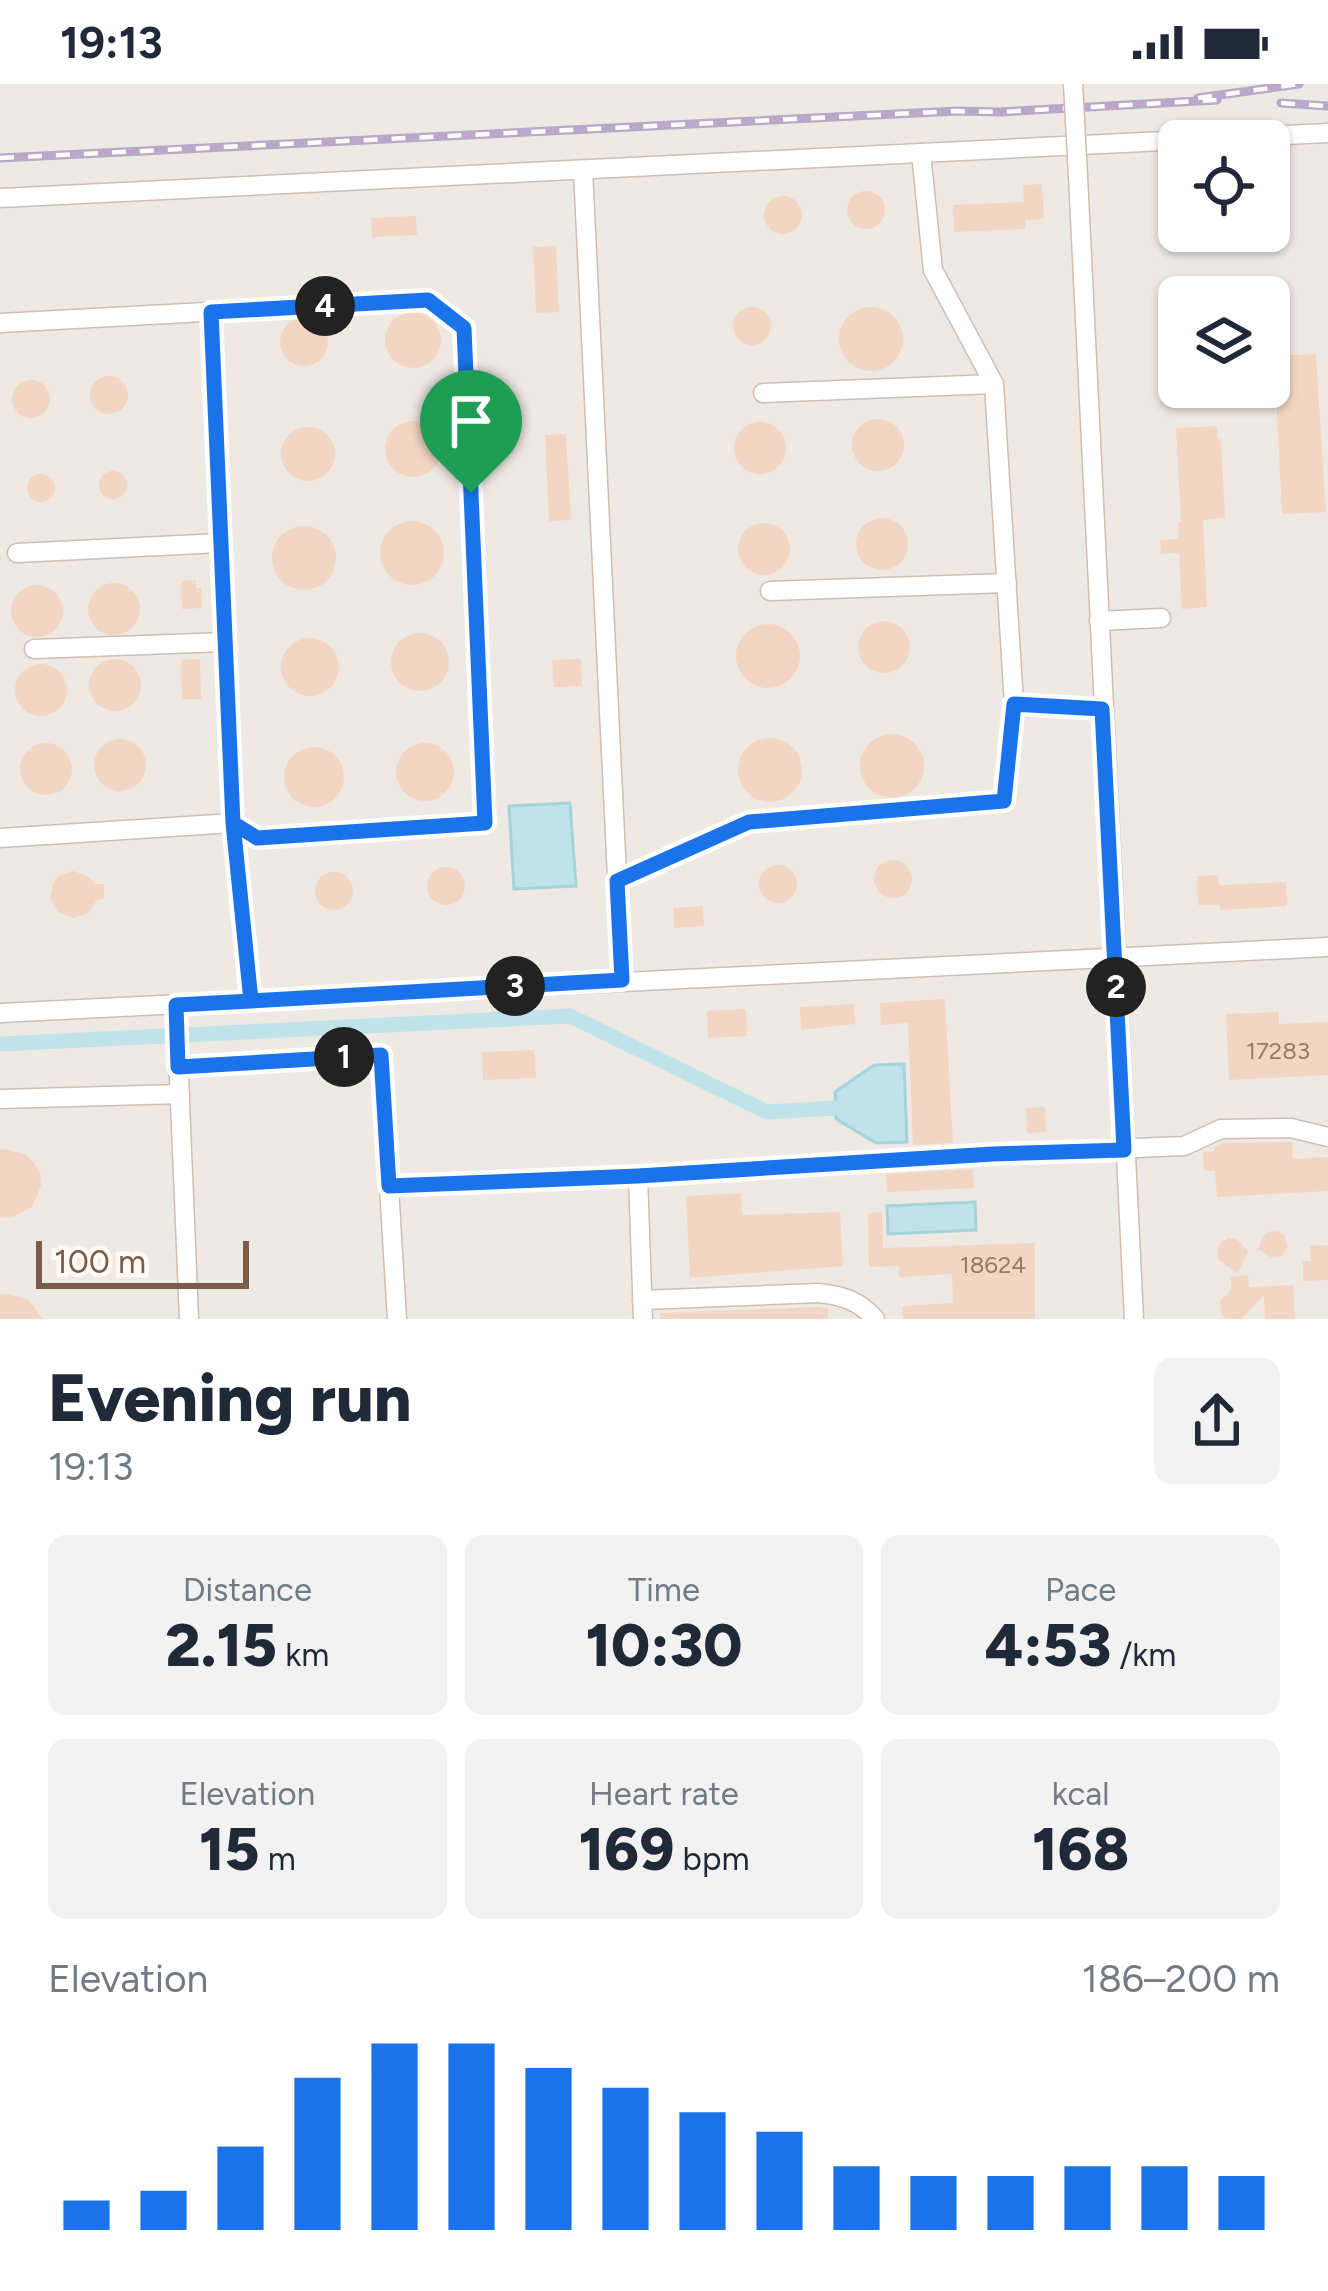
<!DOCTYPE html>
<html lang="en">
<head>
<meta charset="utf-8">
<style>
  body { margin:0; font-family:Figtree,sans-serif; background:#f2f2f3; color:#1f2937; height:100vh; display:flex; flex-direction:column; font-size:45px; white-space:nowrap }
  * { box-sizing:border-box; margin:0 }
  p { font-size:39px; color:#747a83 }
  .icon { flex:none; width:66px; height:66px; fill:none; stroke:currentColor; stroke-width:2; stroke-linecap:round; stroke-linejoin:round }
  .map { position:relative; height:1235px; overflow:hidden }
  .panel { display:flex; flex-direction:column; background:#fff; flex:1 }
  .panel>* { flex:none }
  .tools { position:absolute; left:1158px; top:36px; display:grid; gap:24px }
  .tools a { display:grid; place-items:center; width:132px; height:132px; border-radius:18px; background:#fff; box-shadow:0 3px 9px #0004; font-size:60px }
  .scale { position:absolute; left:36px; bottom:30px; width:213px; box-sizing:border-box; padding-left:12px; border:6px solid #7a5c4d; border-top:0; font-size:33px; line-height:42px; white-space:nowrap; color:#7a5c4d; -webkit-text-stroke:9px #fffaf3; paint-order:stroke }
  .pin { position:absolute; display:grid; place-items:center; width:102px; height:102px; color:#fff; margin:-123px -51px; border-radius:50% 50% 50% 0; rotate:-45deg; box-shadow:0 0 12px #0007 }
  .pin .icon { rotate:45deg }
  .km { position:absolute; width:60px; height:60px; margin:-30px; border-radius:50%; background:#222; color:#fff; font-size:33px; line-height:60px; text-align:center }
  .round { display:grid; place-items:center; flex:none; width:126px; height:126px; border-radius:18px; background:#f2f2f3 }
  .head { display:flex; align-items:center; justify-content:space-between; height:204px; padding:0 48px }
  h1 { font-size:66px; font-weight:800; line-height:90px }
  .metrics { display:grid; grid-template-columns:repeat(3,1fr); gap:18px; height:204px; padding:12px 48px }
  .metrics div { display:grid; align-content:center; border-radius:18px; background:#f2f2f3; text-align:center }
  .metrics b { font-size:60px; font-weight:800 }
  .metrics small { font-size:33px; font-weight:400 }
  .metrics p { font-size:33px }
  .chart { height:336px; padding:24px 48px }
  .chart p { display:flex; justify-content:space-between }
  .chart svg { width:100%; height:216px; margin-top:12px; stroke:#1a73e8; stroke-width:6 }
  .status { display:flex; justify-content:space-between; align-items:center; height:84px; padding:0 60px; background:#fff; direction:ltr }
  .status svg { height:33px; fill:currentColor }
  .map>svg:first-child { display:block }
  .industrial { fill:#efe9e4; fill-rule:evenodd }
  .water { fill:#bfe3e8; stroke:#a5d3da; stroke-width:3 }
  .lines { fill:none; stroke-linecap:round; stroke-linejoin:round }
  .canal { stroke:#bfe3e8; stroke-width:15 }
  .building { fill:#f3d5c3 }
  .minor-casing { stroke:#d1beb0; stroke-width:21 }
  .minor { stroke:#fff; stroke-width:18 }
  .rail-casing { stroke:#b9a8c9; stroke-width:9 }
  .rail { stroke:#fffaf3; stroke-width:4.5; stroke-dasharray:14; stroke-linecap:butt }
  .minor-bridge-casing { stroke:#d1beb0; stroke-width:21; stroke-linecap:butt }
  .minor-bridge { stroke:#fff; stroke-width:18 }
  .route-casing { stroke:#fff; stroke-width:24 }
  .route { stroke:#1a73e8; stroke-width:15 }
  .labels { text-anchor:middle; dominant-baseline:central; stroke-width:9; stroke-linejoin:round; paint-order:stroke }
  .number-label { font-size:24px; fill:#987a6a }
</style>
</head>
<body>
<div class="status"><b>19:13</b><svg viewBox="0 0 49 12"><path d="M0 12V9h3v3zM5 12V6h3v6zM10 12V3h3v9zM15 12V0h3v12zM26 1h20v11H26zM47 4h2v5h-2z"/></svg></div>
<div class="map">
<svg width="1328" height="1235" viewBox="0 0 1328 1235">
  <rect width="100%" height="100%" fill="#fdf6ec"/>
  <path class="industrial" d="M0,0H1328V1235H0ZM1179,57H1269V147H1179ZM1179,213H1269V303H1179Z"/>
  <g class="water">
    <path d="M570,719L576,802L514,805L509,722Z"/>
    <path d="M904,980L907,1058L876,1059L836,1035L835,1008L874,981Z"/>
    <path d="M975,1118L976,1146L888,1150L887,1122Z"/>
  </g>
  <g class="lines">
    <path class="canal" d="M0,960L570,932L767,1028L836,1024"/>
  </g>
  <g class="building">
    <path d="M1042,100L1044,135L1025,136V145L954,148L953,121L1024,118L1023,101Z"/>
    <path d="M1179,104V135H1165L1163,105Z"/>
    <circle cx="866" cy="126" r="19"/>
    <circle cx="783" cy="131" r="19"/>
    <path d="M416,132L417,151L372,153L371,134Z"/>
    <path d="M556,162L559,228L536,229L533,163Z"/>
    <circle cx="871" cy="255" r="32"/>
    <circle cx="752" cy="242" r="19"/>
    <circle cx="413" cy="256" r="28"/>
    <circle cx="304" cy="258" r="24"/>
    <path d="M1316,270L1326,428L1282,430L1276,310H1269V272Z"/>
    <circle cx="109" cy="311" r="19"/>
    <circle cx="31" cy="315" r="19"/>
    <circle cx="878" cy="361" r="26"/>
    <circle cx="413" cy="365" r="28"/>
    <circle cx="760" cy="364" r="26"/>
    <path d="M1217,342L1218,355H1221L1225,434L1203,436L1207,523L1182,525L1179,469L1161,470L1160,456L1179,455L1178,438H1181L1176,344Z"/>
    <circle cx="308" cy="370" r="27"/>
    <path d="M566,350L571,436L549,437L545,351Z"/>
    <circle cx="113" cy="401" r="14"/>
    <circle cx="41" cy="404" r="14"/>
    <circle cx="882" cy="460" r="26"/>
    <circle cx="412" cy="469" r="32"/>
    <circle cx="764" cy="465" r="26"/>
    <circle cx="304" cy="474" r="32"/>
    <path d="M196,496V504H201L202,524L182,525L181,497Z"/>
    <circle cx="114" cy="525" r="26"/>
    <circle cx="37" cy="527" r="26"/>
    <circle cx="884" cy="563" r="26"/>
    <circle cx="768" cy="572" r="32"/>
    <circle cx="420" cy="578" r="29"/>
    <circle cx="310" cy="583" r="29"/>
    <circle cx="115" cy="601" r="26"/>
    <path d="M200,575L201,615H182L181,576Z"/>
    <path d="M581,575L582,602L554,603L552,576Z"/>
    <circle cx="41" cy="606" r="26"/>
    <circle cx="892" cy="682" r="32"/>
    <circle cx="770" cy="686" r="32"/>
    <circle cx="120" cy="681" r="26"/>
    <circle cx="46" cy="685" r="26"/>
    <circle cx="425" cy="688" r="29"/>
    <circle cx="314" cy="693" r="30"/>
    <circle cx="893" cy="795" r="19"/>
    <circle cx="778" cy="800" r="19"/>
    <circle cx="446" cy="802" r="19"/>
    <path d="M74,787L89,793L94,800H104V815L97,816L88,829L74,834L58,828L50,814L54,797L61,790Z"/>
    <circle cx="334" cy="807" r="19"/>
    <path d="M1218,791L1219,801L1286,798L1287,822L1220,826V821H1198L1197,792Z"/>
    <path d="M703,822L704,842L674,844L673,824Z"/>
    <path d="M945,915L953,1059L913,1061L908,939L881,941L880,919Z"/>
    <path d="M854,920L855,940L801,946L800,923Z"/>
    <path d="M746,925L747,952L708,954L707,927Z"/>
    <path d="M1279,928V940L1328,938V991L1229,996L1226,930Z"/>
    <path d="M534,966L536,994L483,996L482,968Z"/>
    <path d="M1045,1023L1046,1048L1027,1049L1026,1024Z"/>
    <path d="M1289,1058H1292L1293,1075L1328,1073V1107L1217,1113L1215,1087H1204L1203,1068L1214,1067V1063L1222,1059Z"/>
    <path d="M5,1065L26,1071L34,1079L40,1089L41,1102L32,1123L15,1132L0,1134V1066Z"/>
    <path d="M973,1085L974,1104L887,1108L886,1090Z"/>
    <path d="M741,1109L742,1131L840,1128L843,1182L690,1194L686,1112Z"/>
    <path d="M882,1128L883,1164L1035,1159V1235H903L902,1222L953,1219L952,1190L899,1193V1182L869,1183L868,1129Z"/>
    <path d="M1277,1147L1284,1151L1288,1162L1282,1172L1270,1173L1258,1165L1263,1153L1269,1148Z"/>
    <path d="M1228,1154L1237,1155L1248,1168L1237,1189L1218,1175L1217,1165L1221,1158Z"/>
    <path d="M1328,1161V1196L1303,1197V1177H1311L1310,1162Z"/>
    <path d="M1248,1191L1249,1203L1293,1201L1295,1235H1265L1264,1211L1242,1235H1226L1222,1231L1220,1217L1231,1206V1193Z"/>
    <path d="M8,1210L29,1216L43,1235H0V1211Z"/>
    <path d="M818,1223L828,1224V1235H660V1229Z"/>
  </g>
  <g class="lines">
    <defs>
      <g id="minor">
        <path d="M921,69L933,186L994,300L1014,620L1102,625"/>
        <path d="M583,86L622,896"/>
        <path d="M1078,92L1134,1235"/>
        <path d="M0,114L1328,49"/>
        <path d="M211,228L233,739L251,917"/>
        <path d="M0,239L428,216L464,244L485,739L257,754L233,739L0,754"/>
        <path d="M763,309L994,300"/>
        <path d="M17,469L220,459"/>
        <path d="M770,507L1007,499"/>
        <path d="M1099,537L1161,534"/>
        <path d="M34,565L225,558"/>
        <path d="M618,797L749,738L1004,717L1014,620"/>
        <path d="M176,921L189,1235"/>
        <path d="M0,929L1328,863"/>
        <path d="M178,983L381,971L397,1235"/>
        <path d="M0,1015L180,1010"/>
        <path d="M389,1103L638,1092"/>
        <path d="M642,1216L818,1209C841,1211 860,1217 875,1235"/>
        <path d="M643,1235L638,1092L993,1070L1184,1062L1221,1045L1291,1044L1328,1053"/>
      </g>
    </defs>
    <use href="#minor" class="minor-casing"/>
    <use href="#minor" class="minor"/>
    <defs>
      <g id="rail">
        <path d="M1198,14L1299,0"/>
        <path d="M1281,19L1328,22"/>
        <path d="M0,74L957,27L1000,28L1217,16"/>
      </g>
    </defs>
    <use href="#rail" class="rail-casing"/>
    <use href="#rail" class="rail"/>
    <defs>
      <path id="minor-bridge" d="M1073,0L1078,92"/>
    </defs>
    <use href="#minor-bridge" class="minor-bridge-casing"/>
    <use href="#minor-bridge" class="minor-bridge"/>
  </g>
  <g class="lines">
    <defs>
      <path id="route" d="M471,409L485,739L257,754L233,739L251,917L176,921L178,983L381,971L389,1102L638,1092L993,1070L1124,1066L1102,625L1014,620L1004,717L749,738L617,797L622,896L251,917L233,739L211,228L428,216L464,244L471,409"/>
    </defs>
    <use href="#route" class="route-casing"/>
    <use href="#route" class="route"/>
  </g>
  <g class="labels">
    <g class="number-label">
      <text x="1278" y="966">17283</text>
      <text x="993" y="1180">18624</text>
    </g>
  </g>
</svg>
<div class="tools">
<a><svg class="icon" aria-label="locate" viewBox="0 0 24 24"><circle cx="12" cy="12" r="6"/><path d="M12 2v4M12 18v4M2 12h4M18 12h4"/></svg></a>
<a><svg class="icon" aria-label="layers" viewBox="0 0 24 24"><path d="M12 4l9 5-9 5-9-5zM3 14l9 5 9-5"/></svg></a>
</div>
<div class="scale">100 m</div>
<div class="pin" style="left:471px;top:409px;background:#1e9e55"><svg class="icon" aria-label="arrive" viewBox="0 0 24 24"><path d="M6 21V4h12l-3 4 3 4H6"/></svg></div>
<b class="km" style="left:344px;top:973px">1</b>
<b class="km" style="left:1116px;top:903px">2</b>
<b class="km" style="left:515px;top:902px">3</b>
<b class="km" style="left:325px;top:222px">4</b>
</div>
<section class="panel">
<div class="head"><div><h1>Evening run</h1><p>19:13</p></div><a class="round"><svg class="icon" aria-label="share" viewBox="0 0 24 24"><path d="M12 15V3M7 8l5-5 5 5M5 13v7h14v-7"/></svg></a></div>
<div class="metrics">
<div><p>Distance</p><b>2.15<small> km</small></b></div>
<div><p>Time</p><b>10:30</b></div>
<div><p>Pace</p><b>4:53<small> /km</small></b></div>
</div>
<div class="metrics">
<div><p>Elevation</p><b>15<small> m</small></b></div>
<div><p>Heart rate</p><b>169<small> bpm</small></b></div>
<div><p>kcal</p><b>168</b></div>
</div>
<div class="chart"><p><span>Elevation</span>186–200 m</p>
<svg viewBox="0 0 160 44" preserveAspectRatio="none"><path d="M5 44V38M15 44V36M25 44V27M35 44V13M45 44V6M55 44V6M65 44V11M75 44V15M85 44V20M95 44V24M105 44V31M115 44V33M125 44V33M135 44V31M145 44V31M155 44V33"/></svg>
</div>
</section>
</body>
</html>
